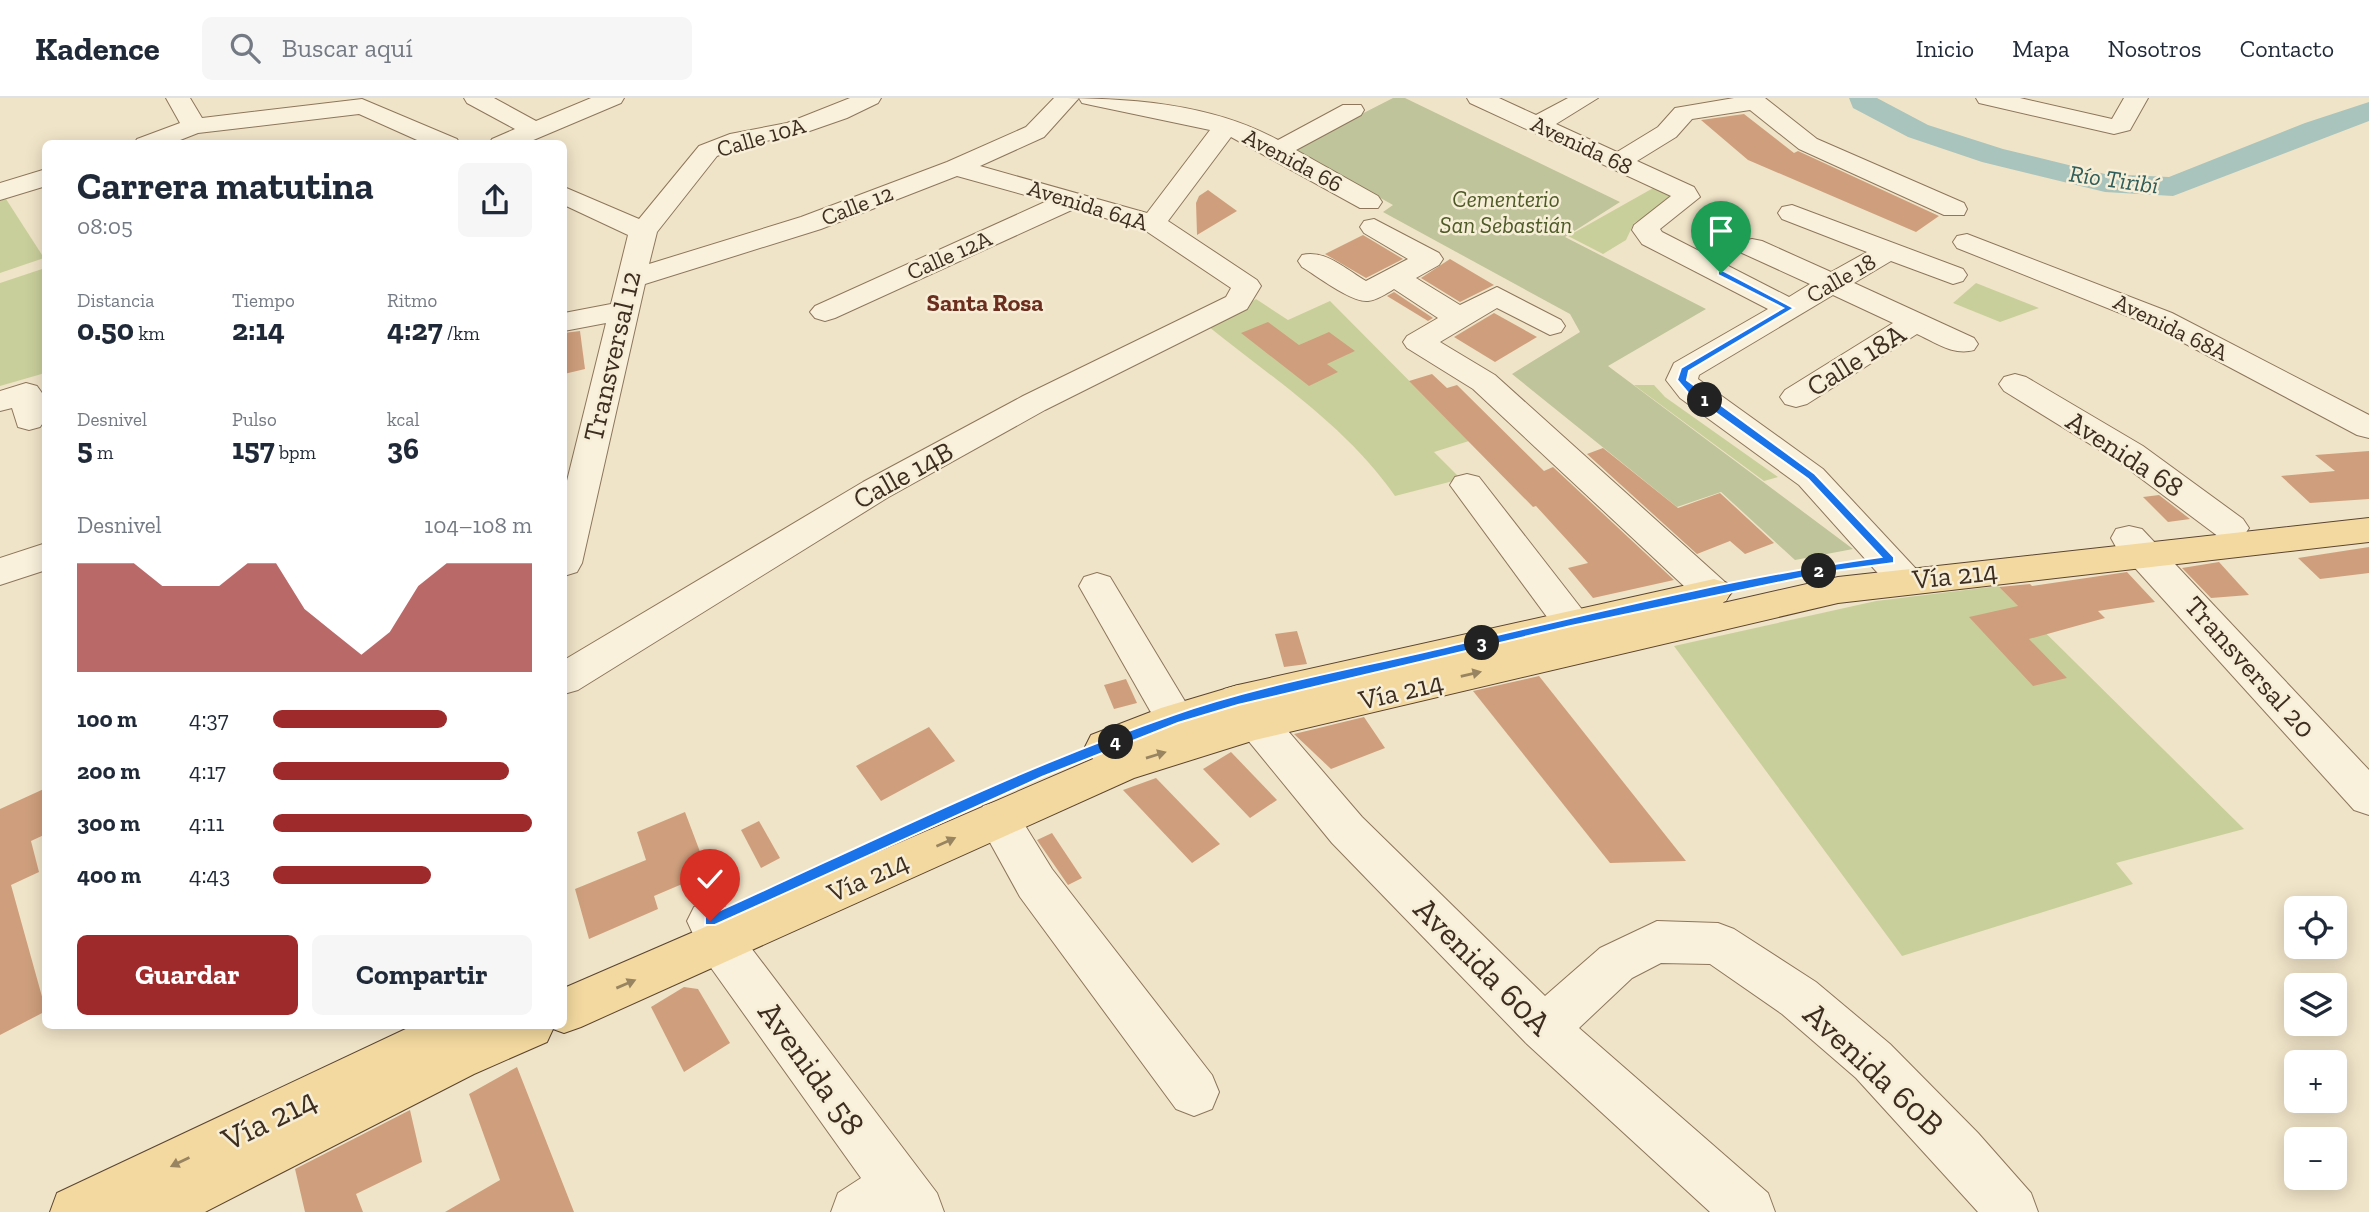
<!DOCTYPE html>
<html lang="es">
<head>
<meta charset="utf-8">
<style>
  body { margin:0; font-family:"Zilla Slab",serif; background:#f6f6f7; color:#1f2937; height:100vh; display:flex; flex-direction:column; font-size:26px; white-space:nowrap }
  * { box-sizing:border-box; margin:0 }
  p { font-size:23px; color:#747a83 }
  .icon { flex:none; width:38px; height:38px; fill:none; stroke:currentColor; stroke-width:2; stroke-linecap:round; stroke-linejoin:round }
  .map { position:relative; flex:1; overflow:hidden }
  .side { position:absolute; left:42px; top:42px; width:525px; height:889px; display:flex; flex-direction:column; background:#fff; border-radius:10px; box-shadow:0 4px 18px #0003 }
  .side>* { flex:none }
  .controls { position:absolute; left:2284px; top:798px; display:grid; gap:14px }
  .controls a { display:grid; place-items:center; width:63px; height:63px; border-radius:10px; background:#fff; box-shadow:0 4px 18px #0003; font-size:35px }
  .pin { position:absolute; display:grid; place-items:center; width:60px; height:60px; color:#fff; margin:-72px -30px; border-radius:50% 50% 50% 0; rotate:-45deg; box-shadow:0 0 7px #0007 }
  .pin .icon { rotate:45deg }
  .km { position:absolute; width:35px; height:35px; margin:-18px; border-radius:50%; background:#222; color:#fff; font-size:19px; line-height:35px; text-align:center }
  .round { display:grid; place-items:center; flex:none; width:74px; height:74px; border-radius:10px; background:#f6f6f7 }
  .headline { display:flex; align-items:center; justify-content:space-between; height:119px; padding:0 35px }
  h1 { font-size:38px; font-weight:700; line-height:52px }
  .metrics { display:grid; grid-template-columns:repeat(3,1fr); gap:10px; height:119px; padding:7px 35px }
  .metrics div { display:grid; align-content:center }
  .metrics b { font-size:30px; font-weight:700 }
  .metrics small { font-size:19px; font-weight:400 }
  .metrics p { font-size:19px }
  .chart { height:196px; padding:14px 35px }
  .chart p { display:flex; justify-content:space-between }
  .chart svg { width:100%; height:126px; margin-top:7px; fill:#9e2a2b; opacity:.7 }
  .cta { display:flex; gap:14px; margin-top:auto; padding:14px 35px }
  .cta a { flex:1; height:80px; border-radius:10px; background:#9e2a2b; color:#fff; font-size:28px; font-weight:700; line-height:80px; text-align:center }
  .cta a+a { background:#f6f6f7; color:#1f2937 }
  ul { padding:0 35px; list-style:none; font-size:23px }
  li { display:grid; grid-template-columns:112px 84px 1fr; align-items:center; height:52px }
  li i { height:18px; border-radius:9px; background:#9e2a2b }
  header { display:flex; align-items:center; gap:42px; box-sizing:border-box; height:98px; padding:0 35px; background:#fff; border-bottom:2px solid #e0e1e3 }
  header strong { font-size:33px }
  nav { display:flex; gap:38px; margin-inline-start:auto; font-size:24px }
  .search { width:490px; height:63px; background:#f6f6f7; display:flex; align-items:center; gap:18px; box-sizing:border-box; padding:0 24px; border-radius:10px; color:#747a83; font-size:26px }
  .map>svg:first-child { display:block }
  .green { fill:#c9cf9b }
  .cemetery { fill:#bfc49a }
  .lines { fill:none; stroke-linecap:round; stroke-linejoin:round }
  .river { fill:#a9c4bc; fill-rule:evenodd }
  .building { fill:#cf9f7d }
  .minor-casing { stroke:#8d765c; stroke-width:2 }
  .major-casing { stroke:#5b4430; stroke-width:2 }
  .minor { fill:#faf1dc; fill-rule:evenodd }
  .major { fill:#f3d9a0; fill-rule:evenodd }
  .oneway { fill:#988460 }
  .route { fill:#1a73e8; stroke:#fff; stroke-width:2 }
  .labels { text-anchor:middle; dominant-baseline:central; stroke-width:5; stroke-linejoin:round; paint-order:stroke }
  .far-street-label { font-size:23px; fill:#3d2e20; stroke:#f7eed8 }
  .far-park-label { font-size:23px; font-style:italic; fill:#4d5a26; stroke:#f7eed8 }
  .far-water-label { font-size:24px; font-style:italic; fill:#2f5d5a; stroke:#f7eed8 }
  .far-neighbourhood-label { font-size:24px; font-weight:bold; fill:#6b2e1e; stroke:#f7eed8 }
  .street-label { font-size:28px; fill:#3d2e20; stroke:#f7eed8 }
  .near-street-label { font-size:33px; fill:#3d2e20; stroke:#f7eed8 }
</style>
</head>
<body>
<header>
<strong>Kadence</strong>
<div class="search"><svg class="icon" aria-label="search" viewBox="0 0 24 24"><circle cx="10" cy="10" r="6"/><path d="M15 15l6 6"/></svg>Buscar aquí</div>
<nav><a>Inicio</a><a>Mapa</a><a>Nosotros</a><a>Contacto</a></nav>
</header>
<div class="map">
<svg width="2369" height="1114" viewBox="0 0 2369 1114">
  <rect width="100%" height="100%" fill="#f0e4c8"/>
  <g class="green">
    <path d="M1655,89L1679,100L1634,125L1626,142L1603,156L1568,138Z"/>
    <path d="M6,101L44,160L0,175V103Z"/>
    <path d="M45,170V275L0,288V185Z"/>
    <path d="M1976,185L2039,210L2000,224L1953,205Z"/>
    <path d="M1256,201L1288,222L1330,203L1469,343L1434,354L1461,381L1395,398C1347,329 1274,281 1209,229Z"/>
    <path d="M1634,287H1654L1665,299L1778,379L1764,383Z"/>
    <path d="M1998,488L2244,731L2116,765L2133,786L1902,858L1674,548L1876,503Z"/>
  </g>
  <path class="cemetery" d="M1393,0H1405L1620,104L1565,139L1706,211L1608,268L1853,451L1795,462L1721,394L1677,409L1512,276L1580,234L1570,216L1383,114L1393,107L1293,51Z"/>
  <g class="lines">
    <path class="river" d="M1849,0H1877L1928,27L2003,51L2105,76L2169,79L2305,25L2369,4V23L2173,98L2105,94L1982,64L1908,39L1853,10Z"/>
  </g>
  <g class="building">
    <path d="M1744,16L1794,55L1798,53L1939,118L1916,134L1748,62L1701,22Z"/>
    <path d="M1208,92L1237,113L1197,137L1196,105L1199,98Z"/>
    <path d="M1363,137L1403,161L1366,180L1325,156Z"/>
    <path d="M1450,161L1494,187L1460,204L1421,180Z"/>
    <path d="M1394,194L1433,220L1428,223L1387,198Z"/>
    <path d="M1494,215L1537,239L1495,264L1454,239Z"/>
    <path d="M1268,224L1299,247L1329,234L1355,253L1327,266L1338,274L1309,288L1241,235Z"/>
    <path d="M580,233L585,271L564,276V235Z"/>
    <path d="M1432,276L1447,290L1457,287L1544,373L1553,369L1674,482L1593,500L1568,470L1588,465L1536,408L1533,409L1409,283Z"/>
    <path d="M1603,350L1678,410L1720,395L1774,445L1745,456L1730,443L1697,456L1587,356Z"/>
    <path d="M2369,353V401L2310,405L2281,378L2335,373L2315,357Z"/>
    <path d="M2159,397L2190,421L2168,424L2143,399Z"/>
    <path d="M2369,449V475L2320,481L2298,460Z"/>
    <path d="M2219,464L2249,497L2211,500L2182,470Z"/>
    <path d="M2127,474L2155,504L2098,513L2105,520L2029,541L2067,580L2033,588L1969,519L2018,508L1999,489L2030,486L2032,488Z"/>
    <path d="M1297,533L1307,566L1284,569L1275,536Z"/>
    <path d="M1539,578L1686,763L1610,765L1473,593Z"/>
    <path d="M1126,581L1137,605L1114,611L1104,587Z"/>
    <path d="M1364,619L1385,650L1331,671L1294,636Z"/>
    <path d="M929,629L955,663L881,703L856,668Z"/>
    <path d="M1231,654L1277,702L1250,720L1203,671Z"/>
    <path d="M1156,680L1220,746L1192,765L1123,692Z"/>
    <path d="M46,690V736L31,743L39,774L11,787L46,913L0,937V711Z"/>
    <path d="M685,714L708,775L654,798L658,811L589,841L575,791L646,762L637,734Z"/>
    <path d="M759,723L780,760L761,770L741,732Z"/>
    <path d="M1052,735L1082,780L1068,787L1037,742Z"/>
    <path d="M684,889L698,891L730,945L684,974L651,909Z"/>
    <path d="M517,969L574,1114H445L500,1082L469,996Z"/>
    <path d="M410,1012L422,1064L356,1096L363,1114H305L295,1071Z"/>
  </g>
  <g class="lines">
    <defs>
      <g id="minor">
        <path d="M166,0H190L202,20L362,1L457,41L460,46H426L359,16L198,35L170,46H134L137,41L180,25Z"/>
        <path d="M464,0H494L536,23L591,0H624L621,5L524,46H489L492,41L515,31L467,5Z"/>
        <path d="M850,0H881L878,5L847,20L801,36L745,47L717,58L657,134L649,166L801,119L947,64L1026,29L1054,0C1128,0 1211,5 1278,42L1343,7H1361L1364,12L1361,17L1296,52L1378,98L1382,104L1378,110H1360L1231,39L1168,123L1257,182L1261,188L1247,211L1045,312L887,400L578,592L564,596V562L863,384L1023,298L1226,199L1231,190L1143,131L1074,111L835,220L825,223L815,220L810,214L815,208L1047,103L957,78L821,131L645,186L582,465L577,474L564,478V395L606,225L564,233V215L611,206L628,137L564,107V89L639,121L699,48L730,36L787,25ZM1079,0L1082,5L1091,7L1210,32L1147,115L980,68L1044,39Z"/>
        <path d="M1467,0H1499L1536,17L1568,0H1598L1556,26L1617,54L1658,29L1675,10L1734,0H1765L1817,41L1964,105L1967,111L1964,117H1944L1799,51L1750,12L1692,21L1676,39L1637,63L1694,89L1700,99L1660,131L1662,134L1789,199L1810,186L1742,155L1738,149L1742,143L1752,141L1762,143L1831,174L1867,154L1782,121L1778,115L1782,109L1792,107L1963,171L1967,177L1963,183L1953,186L1891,163L1854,185L1974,240L1978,246L1974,252C1953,258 1935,244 1917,236L1807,306L1796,309L1785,306L1780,299L1785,292L1893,225L1833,197L1699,277L1698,281L1823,371L1918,473L1923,482L1918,491L1905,495L1892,491L1799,387L1680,300L1666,282L1674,265L1768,211L1642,146L1632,132L1634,127L1671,98L1470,5Z"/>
        <path d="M1976,0H2020L2112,21L2124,0H2148L2130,32L2114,36L1979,5Z"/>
        <path d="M46,71V88L0,102V85Z"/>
        <path d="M1374,121L1439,155L1443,161L1439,167L1416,180L1460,207L1497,189L1561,222L1565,228L1561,234L1550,237L1497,210L1440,244L1495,277L1726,485L1731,494L1726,503L1713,507L1700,503L1473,291L1407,250L1403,244L1407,238L1438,220L1394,191C1386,196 1377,202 1368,203C1352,205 1317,178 1302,169L1298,163L1302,157C1325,151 1347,172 1366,183L1408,161L1364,135L1360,129L1364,123Z"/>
        <path d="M1967,136L2172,215L2369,317V340L2357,337L2150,227L1957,150L1953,144L1957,138Z"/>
        <path d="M2015,276L2026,279L2143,348L2243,421L2249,430L2243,439L2231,442L2219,439L2119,364L2004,293L1999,286L2004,279Z"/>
        <path d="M26,285L37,288L42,295L45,322L40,329L29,332L18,329L12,310L0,313V293Z"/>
        <path d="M1467,376L1479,379L1584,514L1590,524L1584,534L1571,538L1558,534L1450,387L1455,379Z"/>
        <path d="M2129,428L2142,431L2369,672V717L2354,712L2116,449L2111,440L2116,431Z"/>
        <path d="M46,445V472L0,487V460Z"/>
        <path d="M1097,475L1110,479L1189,610L1195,621L1189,632L1175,637L1161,632L1079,488L1084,479Z"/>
        <path d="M1238,587L1252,591L1362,719L1545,898L1600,850L1657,823L1718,825L1734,831L1816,884L1890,946L1978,1035L2031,1095L2038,1114H1978L1856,980L1782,916L1710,866L1661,865L1632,880L1579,930L1768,1095L1775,1114H1710L1527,946L1332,745L1224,613L1218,602L1224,591Z"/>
        <path d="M998,703L1013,708L1052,771L1212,977L1219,994L1212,1011L1194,1018L1176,1011L1020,799L977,721L983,708Z"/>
        <path d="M710,803L726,809L736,830L937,1095L944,1114H831L838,1095L861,1080L704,860L687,823L694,809Z"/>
      </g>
      <path id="major" d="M2369,420V444L1838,505L1255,642L1134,680L581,929L564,935L553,931L547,944L474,976L205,1114H50L57,1095L412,928H564V890L1093,661L1085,649L1091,637L1161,610L1238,587L1714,481L1727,485L1732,494L1723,505L1838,479Z"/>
    </defs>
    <use href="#minor" class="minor-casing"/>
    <use href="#major" class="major-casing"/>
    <use href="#minor" class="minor"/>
    <use href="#major" class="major"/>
  </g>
  <defs><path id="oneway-solid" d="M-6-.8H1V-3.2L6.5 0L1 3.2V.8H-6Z" transform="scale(1.75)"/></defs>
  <g class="oneway">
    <use href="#oneway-solid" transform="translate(1471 576) rotate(-13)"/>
    <use href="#oneway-solid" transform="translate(1156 657) rotate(-17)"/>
    <use href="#oneway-solid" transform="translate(946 744) rotate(-24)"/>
    <use href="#oneway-solid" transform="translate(626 886) rotate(-23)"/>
    <use href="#oneway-solid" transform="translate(180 1064) rotate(154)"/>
  </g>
  <path class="route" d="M1718,173H1724L1794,210L1689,273L1687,282L1815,376L1894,459V465L1834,473L1571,528L1238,607L1178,625L1042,679L715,827H705V819C859,750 1013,672 1173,617C1262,586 1358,570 1450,548C1592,515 1736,479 1881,459L1808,381L1688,295L1677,282L1681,270L1783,210L1718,177Z"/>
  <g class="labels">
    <g class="far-street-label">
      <text transform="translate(761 39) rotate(-16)">Calle 10A</text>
      <text transform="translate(1582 47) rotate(25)">Avenida 68</text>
      <text transform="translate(1293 62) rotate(28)">Avenida 66</text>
      <text transform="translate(857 107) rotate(-21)">Calle 12</text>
      <text transform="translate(1088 107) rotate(17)">Avenida 64A</text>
      <text transform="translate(949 157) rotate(-24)">Calle 12A</text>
      <text transform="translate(1841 180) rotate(-30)">Calle 18</text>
      <text transform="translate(2171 229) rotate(26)">Avenida 68A</text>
    </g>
    <g class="far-park-label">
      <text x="1506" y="101">Cementerio<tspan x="1506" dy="26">San Sebastián</tspan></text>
    </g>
    <g class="far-water-label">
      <text transform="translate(2114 81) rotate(8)">Río Tiribí</text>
    </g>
    <g class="far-neighbourhood-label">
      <text x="985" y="204">Santa Rosa</text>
    </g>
    <g class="street-label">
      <text transform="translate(612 258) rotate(-77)">Transversal 12</text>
      <text transform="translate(1856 262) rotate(-32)">Calle 18A</text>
      <text transform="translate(2125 356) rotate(33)">Avenida 68</text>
      <text transform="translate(903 377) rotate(-29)">Calle 14B</text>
      <text transform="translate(1955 477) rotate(-6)">Vía 214</text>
      <text transform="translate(2250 569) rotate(48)">Transversal 20</text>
      <text transform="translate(1401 593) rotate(-13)">Vía 214</text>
      <text transform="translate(868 779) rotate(-24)">Vía 214</text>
    </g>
    <g class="near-street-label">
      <text transform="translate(1483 868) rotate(45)">Avenida 60A</text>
      <text transform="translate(812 970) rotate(54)">Avenida 58</text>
      <text transform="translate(1874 971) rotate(43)">Avenida 60B</text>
      <text transform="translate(269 1021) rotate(-26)">Vía 214</text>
    </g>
  </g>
</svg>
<div class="controls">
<a><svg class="icon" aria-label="locate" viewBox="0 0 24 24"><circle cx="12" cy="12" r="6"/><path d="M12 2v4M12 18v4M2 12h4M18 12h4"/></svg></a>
<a><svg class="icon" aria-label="layers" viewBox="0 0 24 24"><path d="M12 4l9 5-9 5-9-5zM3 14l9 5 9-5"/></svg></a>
<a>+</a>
<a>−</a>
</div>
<div class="pin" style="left:1721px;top:175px;background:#1e9e55"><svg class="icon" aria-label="arrive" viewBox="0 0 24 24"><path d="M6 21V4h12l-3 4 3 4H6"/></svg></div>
<div class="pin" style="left:710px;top:823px;background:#d93025"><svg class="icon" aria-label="check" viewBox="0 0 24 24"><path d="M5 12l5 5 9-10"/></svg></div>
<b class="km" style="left:1705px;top:302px">1</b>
<b class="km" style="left:1819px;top:473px">2</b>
<b class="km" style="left:1482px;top:545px">3</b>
<b class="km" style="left:1116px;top:644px">4</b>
<section class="side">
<div class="headline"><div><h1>Carrera matutina</h1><p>08:05</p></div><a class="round"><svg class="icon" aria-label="share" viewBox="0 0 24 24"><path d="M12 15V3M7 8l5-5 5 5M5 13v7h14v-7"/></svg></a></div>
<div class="metrics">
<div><p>Distancia</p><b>0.50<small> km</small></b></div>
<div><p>Tiempo</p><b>2:14</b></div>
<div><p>Ritmo</p><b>4:27<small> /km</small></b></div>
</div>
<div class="metrics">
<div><p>Desnivel</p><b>5<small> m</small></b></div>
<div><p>Pulso</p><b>157<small> bpm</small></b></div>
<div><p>kcal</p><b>36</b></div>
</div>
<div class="chart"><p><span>Desnivel</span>104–108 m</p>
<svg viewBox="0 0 160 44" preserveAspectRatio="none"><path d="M0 44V6L10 6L20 6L30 14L40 14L50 14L60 6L70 6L80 22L90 30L100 38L110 30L120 14L130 6L140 6L150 6L160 6V44z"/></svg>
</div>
<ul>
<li><b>100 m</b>4:37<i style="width:67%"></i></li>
<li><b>200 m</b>4:17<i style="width:91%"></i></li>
<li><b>300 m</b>4:11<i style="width:100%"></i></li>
<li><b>400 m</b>4:43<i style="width:61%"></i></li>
</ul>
<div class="cta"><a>Guardar</a><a>Compartir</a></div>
</section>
</div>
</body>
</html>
